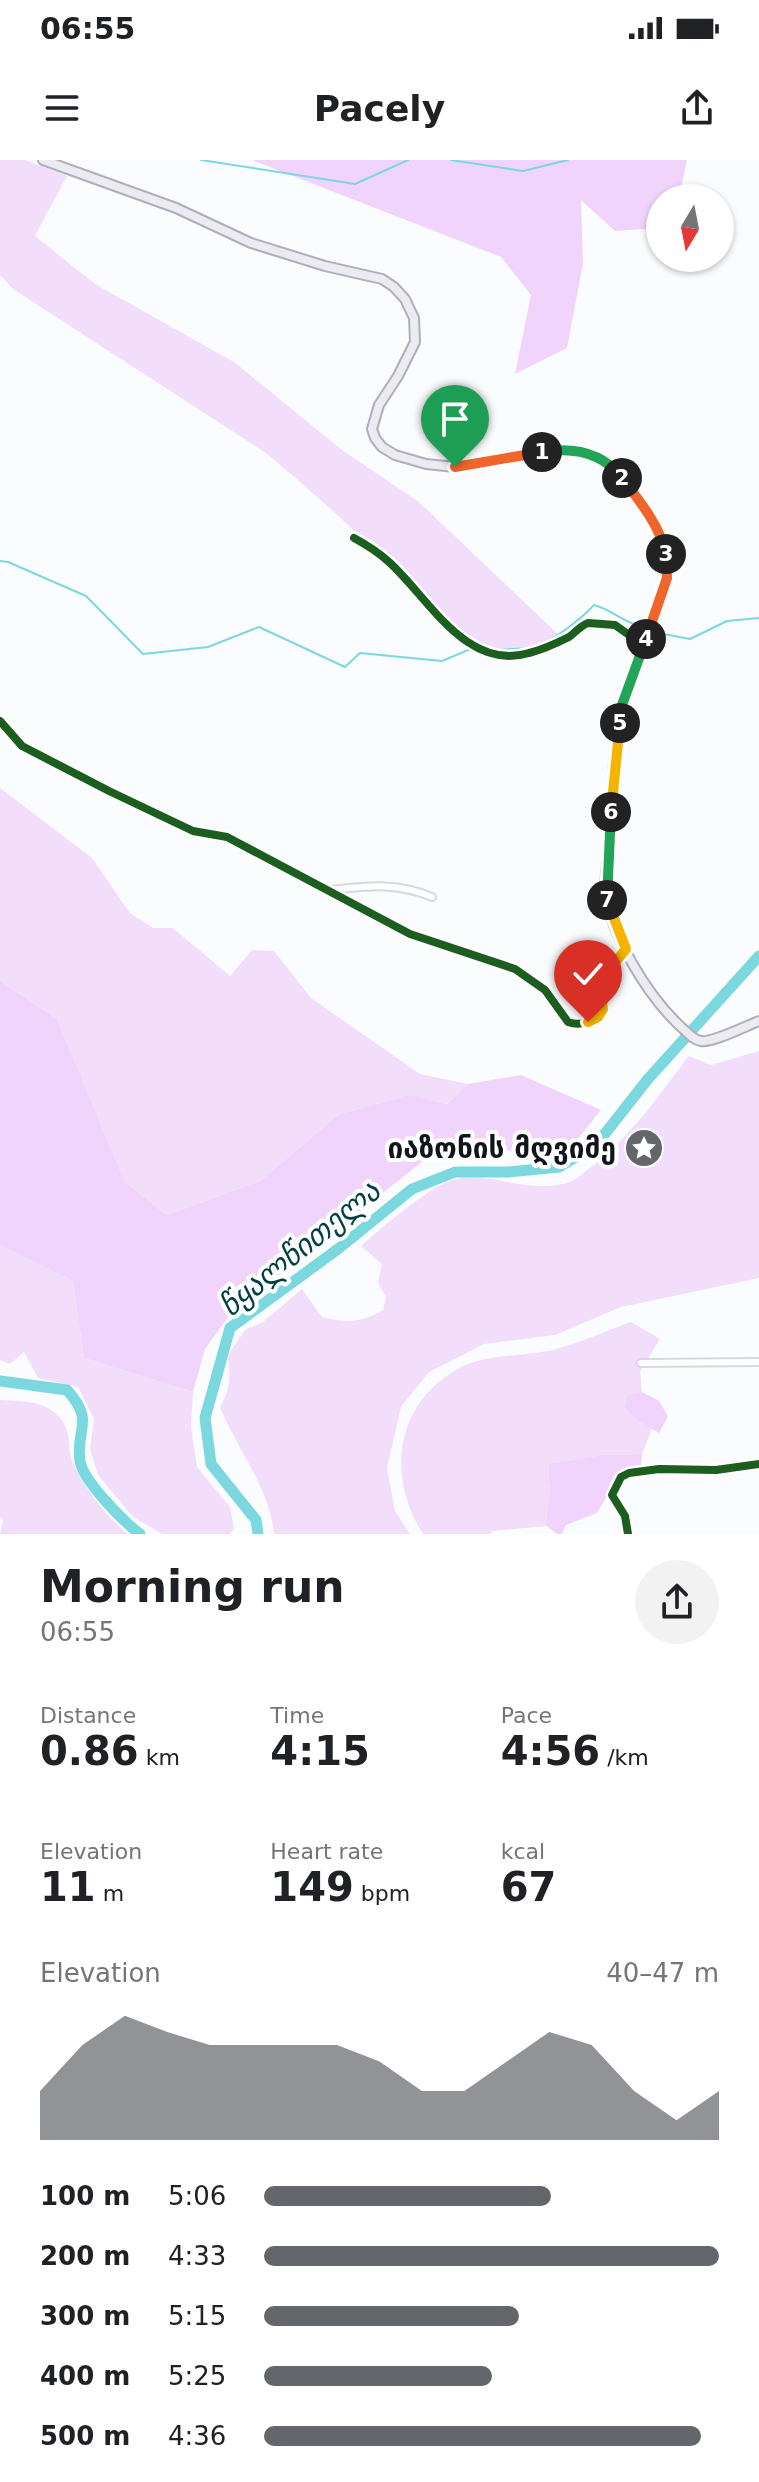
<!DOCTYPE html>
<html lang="en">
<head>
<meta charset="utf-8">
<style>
  body { margin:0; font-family:"DejaVu Sans","Noto Sans Georgian",sans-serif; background:#f2f2f2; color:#202124; height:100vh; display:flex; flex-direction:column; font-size:30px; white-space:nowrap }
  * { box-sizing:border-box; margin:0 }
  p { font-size:26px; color:#757577 }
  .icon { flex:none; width:44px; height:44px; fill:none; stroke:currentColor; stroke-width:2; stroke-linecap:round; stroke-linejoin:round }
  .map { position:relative; height:1374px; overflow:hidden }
  .drawer { display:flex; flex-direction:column; background:#fff; flex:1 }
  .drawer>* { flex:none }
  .needle { width:52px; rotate:190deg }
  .tools { position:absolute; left:646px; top:24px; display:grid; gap:16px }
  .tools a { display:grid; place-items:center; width:88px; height:88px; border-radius:50%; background:#fff; box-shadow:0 2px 6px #0004; font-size:40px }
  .pin { position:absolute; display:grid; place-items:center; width:68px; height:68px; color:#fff; margin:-82px -34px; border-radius:50% 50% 50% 0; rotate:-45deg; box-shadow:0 0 8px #0007 }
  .pin .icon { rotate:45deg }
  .km { position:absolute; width:40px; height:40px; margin:-20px; border-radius:50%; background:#222; color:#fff; font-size:22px; line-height:40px; text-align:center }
  .round { display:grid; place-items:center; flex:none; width:84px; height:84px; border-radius:42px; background:#f2f2f2 }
  .overview { display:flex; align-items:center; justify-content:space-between; height:136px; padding:0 40px }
  h1 { font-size:44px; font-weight:700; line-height:60px }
  .stats { display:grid; grid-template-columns:repeat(3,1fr); gap:12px; height:136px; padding:8px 40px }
  .stats div { display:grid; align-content:center }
  .stats b { font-size:40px; font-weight:700 }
  .stats small { font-size:22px; font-weight:400 }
  .stats p { font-size:22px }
  .chart { height:224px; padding:16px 40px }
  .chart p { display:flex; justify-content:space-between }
  .chart svg { width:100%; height:144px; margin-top:8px; fill:#63666a; opacity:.7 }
  ul { padding:0 40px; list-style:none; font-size:26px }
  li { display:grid; grid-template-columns:128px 96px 1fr; align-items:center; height:60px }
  li i { height:20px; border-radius:10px; background:#63666a }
  .status { display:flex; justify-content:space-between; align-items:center; height:56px; padding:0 40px; background:#fff; direction:ltr }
  .status svg { height:22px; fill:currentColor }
  header { display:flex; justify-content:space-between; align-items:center; height:104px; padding:0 40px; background:#fff; font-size:36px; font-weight:700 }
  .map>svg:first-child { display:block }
  .green { fill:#f2defb }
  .forest { fill:#f0d4fc }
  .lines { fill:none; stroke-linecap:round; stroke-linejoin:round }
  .stream { stroke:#7cd8df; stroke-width:2 }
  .river { stroke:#7cd8df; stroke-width:11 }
  .minor-casing { stroke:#d6d9dd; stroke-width:10 }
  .major-casing { stroke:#afaeba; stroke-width:12 }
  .minor { stroke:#feffff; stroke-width:6 }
  .major { stroke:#ecebf1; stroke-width:8 }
  .cycleway-casing { stroke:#fff; stroke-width:13 }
  .cycleway { stroke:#1b5e20; stroke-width:8 }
  .split-1-casing { stroke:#fff; stroke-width:16 }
  .split-2-casing { stroke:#fff; stroke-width:16 }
  .split-3-casing { stroke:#fff; stroke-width:16 }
  .split-4-casing { stroke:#fff; stroke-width:16 }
  .split-5-casing { stroke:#fff; stroke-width:16 }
  .split-6-casing { stroke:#fff; stroke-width:16 }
  .split-7-casing { stroke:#fff; stroke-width:16 }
  .split-8-casing { stroke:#fff; stroke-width:16 }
  .split-9-casing { stroke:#fff; stroke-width:16 }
  .split-1 { stroke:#f0652b; stroke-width:10 }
  .split-2 { stroke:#22a559; stroke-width:10 }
  .split-3 { stroke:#f0652b; stroke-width:10 }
  .split-4 { stroke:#f0652b; stroke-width:10 }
  .split-5 { stroke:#22a559; stroke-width:10 }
  .split-6 { stroke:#f5b400; stroke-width:10 }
  .split-7 { stroke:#22a559; stroke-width:10 }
  .split-8 { stroke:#f5b400; stroke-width:10 }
  .split-9 { stroke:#f5b400; stroke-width:10 }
  .labels { text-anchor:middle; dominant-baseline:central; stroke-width:8; stroke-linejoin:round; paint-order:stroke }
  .poi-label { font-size:28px; font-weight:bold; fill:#11151b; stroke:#fff; text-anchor:end }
  .water-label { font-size:30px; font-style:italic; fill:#024044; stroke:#fff }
</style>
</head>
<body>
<div class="status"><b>06:55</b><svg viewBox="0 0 49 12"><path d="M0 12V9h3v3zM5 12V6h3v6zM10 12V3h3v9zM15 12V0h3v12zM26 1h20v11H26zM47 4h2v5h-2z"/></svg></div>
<header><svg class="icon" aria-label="menu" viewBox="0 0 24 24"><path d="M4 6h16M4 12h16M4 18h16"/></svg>Pacely<svg class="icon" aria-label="share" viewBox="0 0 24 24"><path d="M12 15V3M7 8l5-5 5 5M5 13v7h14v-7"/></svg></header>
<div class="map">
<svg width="759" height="1374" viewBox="0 0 759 1374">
  <rect width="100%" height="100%" fill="#fafcfe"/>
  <g class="green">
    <path d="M0,0H25L67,16L35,76L95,124L234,202L342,290L419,342L562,478C530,492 502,501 468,483C454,476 421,436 408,422C363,377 315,334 266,293L13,129L0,115Z"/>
    <path d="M0,628L92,698L130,753L153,768H173L230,816L252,790L274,791L311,838L420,914L468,924L447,944L411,935L339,954L260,1021L167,1055L125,1022L57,859L0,821Z"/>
    <path d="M759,891V1118L621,1147L555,1175L484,1184L429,1212L401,1247L387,1308L395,1351L410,1374H274C269,1326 237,1290 220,1247C231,1229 230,1215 228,1195L245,1170L263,1162L302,1129L322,1157C346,1163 361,1163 383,1150L386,1137L378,1123L382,1104L361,1086C380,1069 433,1023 456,1019C495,1011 533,1037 572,1021C577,1019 583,1013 587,1010C629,980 658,936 689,896L711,905Z"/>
    <path d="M0,1085L73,1121L84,1198L193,1232L191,1267L197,1307L230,1347L234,1369L230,1374H162L133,1357L98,1315L90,1289L94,1259L78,1227L38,1218L24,1192L10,1204L0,1200Z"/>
    <path d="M631,1162L660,1179L640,1211L642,1232L628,1235L641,1263L652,1269L642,1294L601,1295L549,1304C548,1314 549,1322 550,1331C551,1342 545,1352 547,1366L491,1371V1374H423C387,1318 394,1246 456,1210C486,1192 523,1198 556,1189C582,1182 606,1171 631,1162Z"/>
    <path d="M0,1240C27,1241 57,1241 67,1271C70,1280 68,1291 72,1301C84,1327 105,1356 128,1374H0L3,1360L0,1357Z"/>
  </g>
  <g class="forest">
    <path d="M252,0H687L679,38H660V68L615,71L581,40L583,104L567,188L515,214L531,135L501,97Z"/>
    <path d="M0,821L57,859L125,1022L167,1055L260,1021L339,954L411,935L447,944L468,924L521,915L601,950L572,986L533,994L480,987L428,997L298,1101L234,1149L205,1189L193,1232L84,1198L73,1121L0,1085Z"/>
    <path d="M642,1232L659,1241L668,1256L659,1273L641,1263L625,1248L628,1235Z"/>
    <path d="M642,1294L641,1307L620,1315L597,1353L566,1365L562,1374H557L547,1366C545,1352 550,1342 550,1331C549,1322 548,1314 549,1304L601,1295Z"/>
  </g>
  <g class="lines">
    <g class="stream">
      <path d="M201,0L355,24L408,0"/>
      <path d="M451,0L523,11L568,0"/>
      <path d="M0,401L8,402L86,436L143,494L208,487L259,467L345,507L360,493L442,501L468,490L485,494"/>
      <path d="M653,472L690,479L727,461L759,458"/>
      <path d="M499,491C510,487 520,490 531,488C552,482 579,461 594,445C610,449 622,461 639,466"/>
    </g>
    <g class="river">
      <path d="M0,1221L67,1230C96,1262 75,1268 80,1301C83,1321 124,1362 140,1374"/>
      <path d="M258,1374L256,1360L211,1304L205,1258L230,1168L338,1089L412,1029L455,1012H507L559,1007L596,985L648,919L759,796"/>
    </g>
    <defs>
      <g id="minor">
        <path d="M354,378C367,385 378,392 389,402C428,437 466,512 529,493C541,490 557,483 569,477C576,472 580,466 588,463L615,465L643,485"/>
        <path d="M0,561L22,586L109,631L193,671L227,677L410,774L515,809L545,830L568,862C581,867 594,861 602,852L601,821L607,809L626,789"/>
        <path d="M331,730C368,726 397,722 432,737"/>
        <path d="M641,1203L759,1202"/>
        <path d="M628,1374L625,1356L612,1335L621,1317L629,1313L659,1309L716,1310L759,1304"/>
      </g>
      <path id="major" d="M43,0L176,48L251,83L325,106L382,119L394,127L405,139L414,158L415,182L398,216L379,245L372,269L375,278L382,287L395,295L426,304L455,307L557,290L574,289L597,296L617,312L642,345L664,383L668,402L662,435L622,545L614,604L605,728C610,775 647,835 681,867C687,872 693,880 701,881C712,883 746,866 759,861"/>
    </defs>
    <use href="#minor" class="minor-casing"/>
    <use href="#major" class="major-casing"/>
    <use href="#minor" class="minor"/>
    <use href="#major" class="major"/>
    <defs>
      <g id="cycleway">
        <path d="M354,378C367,385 378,392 389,402C428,437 466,512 529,493C541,490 557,483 569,477C576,472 580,466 588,463L615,465L643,485"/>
        <path d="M0,561L22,586L109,631L193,671L227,677L410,774L515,809L545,830L568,862C581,867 594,861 602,852L601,821L607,809L626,789"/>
        <path d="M628,1374L625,1356L612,1335L621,1317L629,1313L659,1309L716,1310L759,1304"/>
      </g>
    </defs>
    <use href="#cycleway" class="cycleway-casing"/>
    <use href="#cycleway" class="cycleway"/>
  </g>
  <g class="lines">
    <defs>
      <path id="split-1" d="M455,307L542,292"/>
      <path id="split-2" d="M542,292C573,287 602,292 622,318"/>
      <path id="split-3" d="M622,318C639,340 660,366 666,394"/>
      <path id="split-4" d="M646,479L667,418L666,394"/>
      <path id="split-5" d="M620,563L622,545L646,479"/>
      <path id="split-6" d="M611,652L620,563"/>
      <path id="split-7" d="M607,740L611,652"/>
      <path id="split-8" d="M603,817L626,789L607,740"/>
      <path id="split-9" d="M588,862L598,857L603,849L600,830L603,817"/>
    </defs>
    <use href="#split-1" class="split-1-casing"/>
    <use href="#split-2" class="split-2-casing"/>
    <use href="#split-3" class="split-3-casing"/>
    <use href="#split-4" class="split-4-casing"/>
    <use href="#split-5" class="split-5-casing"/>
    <use href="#split-6" class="split-6-casing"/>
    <use href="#split-7" class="split-7-casing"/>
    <use href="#split-8" class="split-8-casing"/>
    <use href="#split-9" class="split-9-casing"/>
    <use href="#split-1" class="split-1"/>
    <use href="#split-2" class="split-2"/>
    <use href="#split-3" class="split-3"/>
    <use href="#split-4" class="split-4"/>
    <use href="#split-5" class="split-5"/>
    <use href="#split-6" class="split-6"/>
    <use href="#split-7" class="split-7"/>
    <use href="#split-8" class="split-8"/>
    <use href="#split-9" class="split-9"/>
  </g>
  <defs>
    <symbol id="sight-disc" viewBox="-11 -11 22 22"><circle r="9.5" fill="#63666a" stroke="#fff"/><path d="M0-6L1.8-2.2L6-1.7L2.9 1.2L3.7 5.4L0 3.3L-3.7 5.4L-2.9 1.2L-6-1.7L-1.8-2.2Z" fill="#fff"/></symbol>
  </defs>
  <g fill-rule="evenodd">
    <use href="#sight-disc" x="622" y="966" width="44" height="44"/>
  </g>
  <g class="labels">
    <g class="poi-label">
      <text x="616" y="988">იაზონის მღვიმე</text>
    </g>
    <g class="water-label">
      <text transform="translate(300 1088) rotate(-39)">წყალწითელა</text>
    </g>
  </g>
</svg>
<div class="tools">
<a><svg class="needle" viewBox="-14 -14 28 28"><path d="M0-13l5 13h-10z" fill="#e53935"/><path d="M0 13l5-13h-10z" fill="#757577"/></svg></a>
</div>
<div class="pin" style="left:455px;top:307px;background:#1e9e55"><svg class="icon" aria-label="arrive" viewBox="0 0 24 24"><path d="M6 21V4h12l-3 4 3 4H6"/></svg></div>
<div class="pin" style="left:588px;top:862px;background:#d93025"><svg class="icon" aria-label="check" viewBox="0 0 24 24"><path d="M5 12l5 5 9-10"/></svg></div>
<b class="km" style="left:542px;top:292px">1</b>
<b class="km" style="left:622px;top:318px">2</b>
<b class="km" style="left:666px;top:394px">3</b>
<b class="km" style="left:646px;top:479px">4</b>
<b class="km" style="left:620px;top:563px">5</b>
<b class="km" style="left:611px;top:652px">6</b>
<b class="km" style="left:607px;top:740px">7</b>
</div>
<section class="drawer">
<div class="overview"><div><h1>Morning run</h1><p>06:55</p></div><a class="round"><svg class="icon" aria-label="share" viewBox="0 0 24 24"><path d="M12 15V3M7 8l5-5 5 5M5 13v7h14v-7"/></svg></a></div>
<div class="stats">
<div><p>Distance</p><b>0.86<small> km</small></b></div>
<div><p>Time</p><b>4:15</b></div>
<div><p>Pace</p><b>4:56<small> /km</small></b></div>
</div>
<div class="stats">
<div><p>Elevation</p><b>11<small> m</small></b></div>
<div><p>Heart rate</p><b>149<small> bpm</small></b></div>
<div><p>kcal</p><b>67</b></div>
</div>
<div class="chart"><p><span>Elevation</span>40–47 m</p>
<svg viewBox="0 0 160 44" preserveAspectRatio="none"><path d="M0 44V29L10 15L20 6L30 11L40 15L50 15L60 15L70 15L80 20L90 29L100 29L110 20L120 11L130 15L140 29L150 38L160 29V44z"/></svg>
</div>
<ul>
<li><b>100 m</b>5:06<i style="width:63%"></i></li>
<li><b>200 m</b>4:33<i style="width:100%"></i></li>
<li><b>300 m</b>5:15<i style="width:56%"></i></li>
<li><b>400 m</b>5:25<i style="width:50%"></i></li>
<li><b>500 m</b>4:36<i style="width:96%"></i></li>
</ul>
</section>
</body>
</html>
